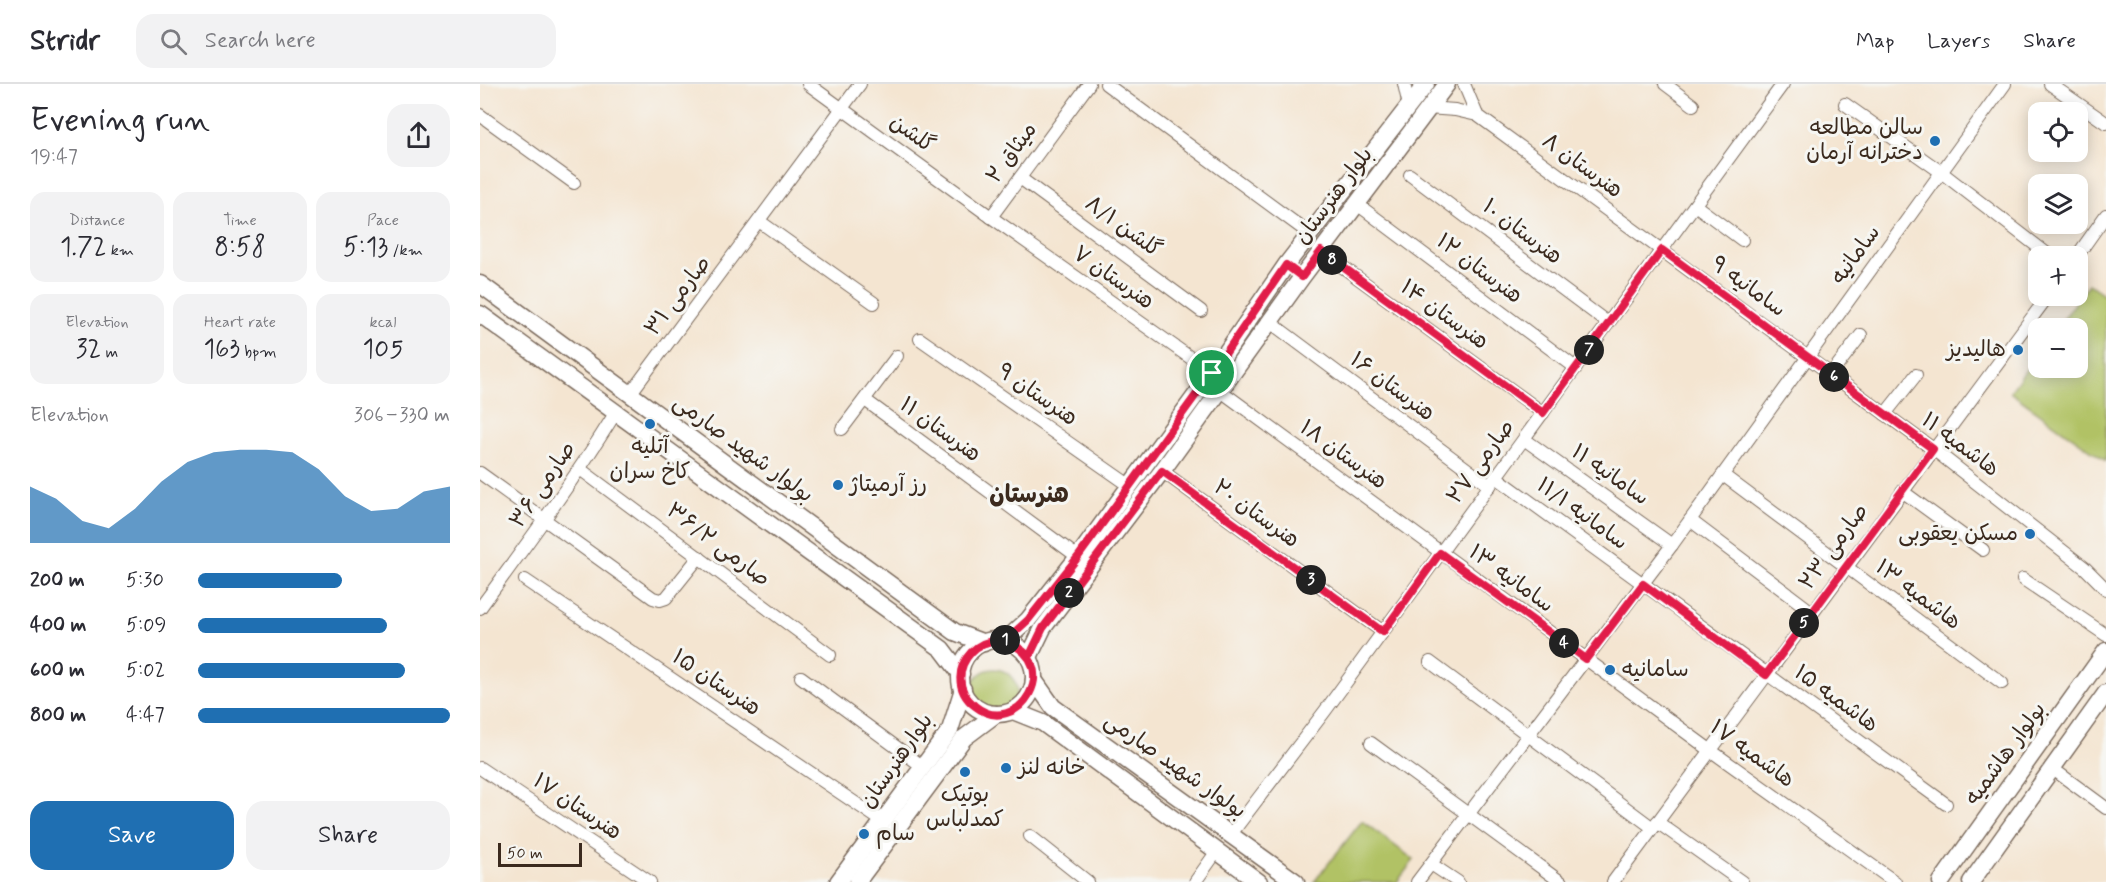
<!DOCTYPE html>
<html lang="en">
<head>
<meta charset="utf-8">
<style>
  body { margin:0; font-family:Mynerve,"Playpen Sans Arabic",sans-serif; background:#f2f2f3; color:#2b2b33; height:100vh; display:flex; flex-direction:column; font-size:22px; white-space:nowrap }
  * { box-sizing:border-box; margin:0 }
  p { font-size:20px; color:#7c7c81 }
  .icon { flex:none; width:33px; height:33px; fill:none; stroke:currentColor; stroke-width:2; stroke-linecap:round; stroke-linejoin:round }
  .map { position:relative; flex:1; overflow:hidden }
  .details { display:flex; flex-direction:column; background:#fff; width:480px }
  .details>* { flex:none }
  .buttons { position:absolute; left:1548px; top:18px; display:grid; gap:12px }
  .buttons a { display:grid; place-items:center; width:60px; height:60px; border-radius:12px; background:#fff; box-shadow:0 3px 15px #0003; font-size:30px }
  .scale { position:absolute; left:18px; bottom:15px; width:84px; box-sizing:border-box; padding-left:6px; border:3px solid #3b2a1e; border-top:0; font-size:16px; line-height:21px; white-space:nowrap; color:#3b2a1e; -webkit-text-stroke:4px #f6f6f2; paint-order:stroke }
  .pin { position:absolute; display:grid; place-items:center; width:51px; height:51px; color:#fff; margin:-26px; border:3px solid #fff; border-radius:50%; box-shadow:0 2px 6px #0007 }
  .km { position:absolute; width:30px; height:30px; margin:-15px; border-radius:50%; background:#222; color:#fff; font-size:16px; line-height:30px; text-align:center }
  .round { display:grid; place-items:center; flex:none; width:63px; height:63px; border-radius:18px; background:#f2f2f3 }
  .headline { display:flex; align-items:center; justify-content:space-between; height:102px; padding:0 30px }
  h1 { font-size:33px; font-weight:600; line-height:45px }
  .stats { display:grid; grid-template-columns:repeat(3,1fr); gap:9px; height:102px; padding:6px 30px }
  .stats div { display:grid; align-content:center; border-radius:15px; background:#f2f2f3; text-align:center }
  .stats b { font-size:26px; font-weight:600 }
  .stats small { font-size:16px; font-weight:400 }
  .stats p { font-size:16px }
  .chart { height:168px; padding:12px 30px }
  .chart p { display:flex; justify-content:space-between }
  .chart svg { width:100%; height:108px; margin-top:6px; fill:#1f6fb2; opacity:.7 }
  .cta { display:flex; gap:12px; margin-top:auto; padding:12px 30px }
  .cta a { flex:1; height:69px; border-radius:18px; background:#1f6fb2; color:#fff; font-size:24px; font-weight:600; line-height:69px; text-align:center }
  .cta a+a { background:#f2f2f3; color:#2b2b33 }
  ul { padding:0 30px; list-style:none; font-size:20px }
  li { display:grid; grid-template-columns:96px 72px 1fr; align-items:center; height:45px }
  li i { height:15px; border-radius:8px; background:#1f6fb2 }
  header { display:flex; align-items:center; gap:36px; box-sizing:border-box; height:84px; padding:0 30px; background:#fff; border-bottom:2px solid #e1e1e2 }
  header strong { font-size:28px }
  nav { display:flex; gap:33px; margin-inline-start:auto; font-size:21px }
  .search { width:420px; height:54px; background:#f2f2f3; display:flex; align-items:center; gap:15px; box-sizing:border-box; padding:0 21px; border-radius:18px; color:#7c7c81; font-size:22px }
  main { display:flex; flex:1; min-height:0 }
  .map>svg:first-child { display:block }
  .green { fill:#b1c265; stroke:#767642; stroke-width:1.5 }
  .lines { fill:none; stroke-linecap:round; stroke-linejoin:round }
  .minor-casing { stroke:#7c6b5d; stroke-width:14 }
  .major-casing { stroke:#7c6b5d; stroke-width:19 }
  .minor { stroke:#fff; stroke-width:12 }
  .major { stroke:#fff; stroke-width:16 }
  .route-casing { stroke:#fff; stroke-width:12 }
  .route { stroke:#e11d48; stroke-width:8 }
  .poi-dot { fill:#1f6fb2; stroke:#f6f6f2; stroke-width:2 }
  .labels { text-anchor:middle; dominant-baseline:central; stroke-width:6; stroke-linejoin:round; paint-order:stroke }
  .poi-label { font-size:22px; fill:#3b2a1e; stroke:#f6f6f2; text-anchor:start }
  .street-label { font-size:22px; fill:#3b2a1e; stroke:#f6f6f2 }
  .neighbourhood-label { font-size:24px; font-weight:bold; fill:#3b2a1e; stroke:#f6f6f2 }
</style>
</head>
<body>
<header>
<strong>Stridr</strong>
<div class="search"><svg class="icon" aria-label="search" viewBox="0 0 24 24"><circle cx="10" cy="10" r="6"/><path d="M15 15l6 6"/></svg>Search here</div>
<nav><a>Map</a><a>Layers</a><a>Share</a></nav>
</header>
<main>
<section class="details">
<div class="headline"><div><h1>Evening run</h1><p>19:47</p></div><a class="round"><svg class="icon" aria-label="share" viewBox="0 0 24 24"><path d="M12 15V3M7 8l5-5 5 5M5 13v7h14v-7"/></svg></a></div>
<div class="stats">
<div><p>Distance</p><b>1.72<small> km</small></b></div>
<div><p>Time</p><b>8:58</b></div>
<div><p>Pace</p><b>5:13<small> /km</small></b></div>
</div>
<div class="stats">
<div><p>Elevation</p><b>32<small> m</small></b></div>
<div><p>Heart rate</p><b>163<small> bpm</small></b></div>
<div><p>kcal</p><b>105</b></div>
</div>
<div class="chart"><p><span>Elevation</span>306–330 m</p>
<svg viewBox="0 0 160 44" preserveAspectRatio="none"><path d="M0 44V21L10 26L20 35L30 38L40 30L50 19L60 11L70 7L80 6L90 6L100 7L110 14L120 25L130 31L140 30L150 23L160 21V44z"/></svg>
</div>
<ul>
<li><b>200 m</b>5:30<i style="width:57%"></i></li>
<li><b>400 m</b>5:09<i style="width:75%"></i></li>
<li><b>600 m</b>5:02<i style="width:82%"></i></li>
<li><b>800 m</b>4:47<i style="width:100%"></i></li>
</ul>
<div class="cta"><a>Save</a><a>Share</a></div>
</section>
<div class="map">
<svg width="1626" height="798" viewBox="0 0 1626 798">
  <rect width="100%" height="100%" fill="#f6f6f2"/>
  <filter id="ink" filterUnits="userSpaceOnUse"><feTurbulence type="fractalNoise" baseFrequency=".0167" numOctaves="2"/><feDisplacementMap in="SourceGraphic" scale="12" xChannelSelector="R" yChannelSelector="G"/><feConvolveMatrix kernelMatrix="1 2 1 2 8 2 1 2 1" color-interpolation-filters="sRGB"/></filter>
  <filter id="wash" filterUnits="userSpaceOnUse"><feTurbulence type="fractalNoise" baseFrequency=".008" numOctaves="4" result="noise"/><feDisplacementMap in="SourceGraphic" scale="24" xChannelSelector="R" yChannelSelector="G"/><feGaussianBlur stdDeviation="1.35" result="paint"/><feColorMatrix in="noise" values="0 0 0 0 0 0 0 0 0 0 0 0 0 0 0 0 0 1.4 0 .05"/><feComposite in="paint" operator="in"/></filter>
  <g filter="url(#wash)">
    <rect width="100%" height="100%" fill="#f4e5d1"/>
    <g class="green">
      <path d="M1609,200L1626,212V377L1530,308L1558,269V284H1598V244H1577Z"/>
      <circle cx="514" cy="608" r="23"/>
      <path d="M882,737L934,776L917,798H834Z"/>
    </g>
  </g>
  <g filter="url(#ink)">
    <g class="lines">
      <defs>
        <g id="minor">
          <path d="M328,0L511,133L732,289"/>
          <path d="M626,0L830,150"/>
          <path d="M924,0L929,22"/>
          <path d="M984,0L997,31"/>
          <path d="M1185,0L1213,21"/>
          <path d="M1570,0L1626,39"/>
          <path d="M1365,20L1461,88L1570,172"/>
          <path d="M947,24L975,26L997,31L1453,365L1605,484L1626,505"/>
          <path d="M0,31L94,99"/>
          <path d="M930,91L1128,239"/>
          <path d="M540,94L721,227"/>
          <path d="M877,120L1096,284"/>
          <path d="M1215,121L1262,156"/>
          <path d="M511,133L609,0"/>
          <path d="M279,137L394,219"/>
          <path d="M841,167L1063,329"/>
          <path d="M1597,172L1626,131"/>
          <path d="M790,238L1010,402"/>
          <path d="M440,255L649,401"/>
          <path d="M1351,290L1381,251"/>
          <path d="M741,307L1230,666L1415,798"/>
          <path d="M150,310L380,0"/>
          <path d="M385,316L598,473"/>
          <path d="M1405,330L1436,291"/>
          <path d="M362,345L417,272"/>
          <path d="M1044,355L1192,461"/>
          <path d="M100,385L350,571"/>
          <path d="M682,387L903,548"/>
          <path d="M0,389L173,514L180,516L186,514L219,473"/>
          <path d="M1243,391L1522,599"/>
          <path d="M1016,393L1466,720"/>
          <path d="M1422,407L1503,466"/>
          <path d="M1210,436L1332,528"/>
          <path d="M1543,495L1626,551"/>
          <path d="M45,496L402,737"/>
          <path d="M0,524C47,460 94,396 136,328"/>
          <path d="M950,578L1173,744"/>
          <path d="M321,593L442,682"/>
          <path d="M891,659L1081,798"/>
          <path d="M0,684L170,798"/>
          <path d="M1573,685L1626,724"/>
          <path d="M1177,738L1262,798"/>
          <path d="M751,750L845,627L1303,0"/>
          <path d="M550,752L608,798"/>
          <path d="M951,780L978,798"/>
          <path d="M715,798L737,767"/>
          <path d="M937,798L1192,461L1525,0"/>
          <path d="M1133,798L1568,212"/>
        </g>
        <g id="major">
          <path d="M0,200L475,548L504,559"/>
          <path d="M0,230L462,565L481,590"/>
          <circle cx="517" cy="593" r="37"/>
          <path d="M525,557L548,536L598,473L732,289L806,181L946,0"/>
          <path d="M549,573L563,544L682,387L822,193L967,0"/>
          <path d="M554,596L573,623L816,798"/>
          <path d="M533,627L563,639L779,798"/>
          <path d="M358,798L470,646L483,605"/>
          <path d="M377,798L484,654L516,630"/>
          <path d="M1461,798L1626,567"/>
          <path d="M1491,798L1626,609"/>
        </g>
      </defs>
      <use href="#minor" class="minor-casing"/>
      <use href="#major" class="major-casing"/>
      <use href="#minor" class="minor"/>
      <use href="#major" class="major"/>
    </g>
  </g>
  <g class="lines" filter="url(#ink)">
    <defs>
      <path id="route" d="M732,289L598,473L548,536L525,557C587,579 537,656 495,622C454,590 508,527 549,573L563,544L682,387L903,548L960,469L1106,575L1163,500L1286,591L1453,365L1182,166L1063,329L841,167L822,193L806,181L732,289"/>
    </defs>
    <use href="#route" class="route-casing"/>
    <use href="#route" class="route"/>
  </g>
  <g class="poi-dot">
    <circle cx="1455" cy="57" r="6"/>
    <circle cx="1538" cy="266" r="6"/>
    <circle cx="170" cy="340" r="6"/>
    <circle cx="358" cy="401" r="6"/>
    <circle cx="1550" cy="450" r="6"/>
    <circle cx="1130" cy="586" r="6"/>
    <circle cx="526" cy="684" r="6"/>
    <circle cx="485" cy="688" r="6"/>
    <circle cx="384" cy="750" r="6"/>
  </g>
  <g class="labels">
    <g class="poi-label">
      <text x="1443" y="44" text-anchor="end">سالن مطالعه<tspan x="1443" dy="25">دخترانه آرمان</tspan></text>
      <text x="1526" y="266" text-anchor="end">هالیدیز</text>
      <text x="170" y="363" text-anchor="middle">آتلیه<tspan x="170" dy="25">کاخ سران</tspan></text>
      <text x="370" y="401">رز آرمیتاژ</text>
      <text x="1538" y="450" text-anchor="end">مسکن یعقوبی</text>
      <text x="1142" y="586">سامانیه</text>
      <text x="538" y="684">خانه لنز</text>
      <text x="485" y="711" text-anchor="middle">بوتیک<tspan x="485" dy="25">کمدلباس</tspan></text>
      <text x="396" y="750">سام</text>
    </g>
    <g class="street-label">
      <text transform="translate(432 50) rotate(36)">گلشن</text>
      <text transform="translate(532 69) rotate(-54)">میثاق ۲</text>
      <text transform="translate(1102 82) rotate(36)">هنرستان ۸</text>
      <text transform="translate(854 112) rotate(-53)">بلوار هنرستان</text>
      <text transform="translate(643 143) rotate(36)">گلشن ۸/۱</text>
      <text transform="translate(1042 148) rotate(37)">هنرستان ۱۰</text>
      <text transform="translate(1376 171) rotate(-54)">سامانیه</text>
      <text transform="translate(999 185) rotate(37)">هنرستان ۱۲</text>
      <text transform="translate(633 194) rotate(35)">هنرستان ۷</text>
      <text transform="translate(1268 203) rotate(36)">سامانیه ۹</text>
      <text transform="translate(198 212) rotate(-53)">صارمی ۳۱</text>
      <text transform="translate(964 231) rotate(36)">هنرستان ۱۴</text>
      <text transform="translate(912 303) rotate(37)">هنرستان ۱۶</text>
      <text transform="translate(557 311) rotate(35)">هنرستان ۹</text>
      <text transform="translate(460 346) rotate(36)">هنرستان ۱۱</text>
      <text transform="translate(1480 361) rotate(37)">هاشمیه ۱۱</text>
      <text transform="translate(263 365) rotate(36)">بولوار شهید صارمی</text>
      <text transform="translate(863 371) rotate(36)">هنرستان ۱۸</text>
      <text transform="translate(1001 378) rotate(-54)">صارمی ۲۷</text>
      <text transform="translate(1130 391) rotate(35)">سامانیه ۱۱</text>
      <text transform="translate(63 401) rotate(-56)">صارمی ۳۶</text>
      <text transform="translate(776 430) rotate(36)">هنرستان ۲۰</text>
      <text transform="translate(1102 430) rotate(36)">سامانیه ۱۱/۱</text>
      <text transform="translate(238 461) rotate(37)">صارمی ۳۶/۲</text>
      <text transform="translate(1354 463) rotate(-54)">صارمی ۲۳</text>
      <text transform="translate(1031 495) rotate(36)">سامانیه ۱۳</text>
      <text transform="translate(1438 511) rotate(37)">هاشمیه ۱۳</text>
      <text transform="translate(236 599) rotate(34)">هنرستان ۱۵</text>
      <text transform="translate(1356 615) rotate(36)">هاشمیه ۱۵</text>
      <text transform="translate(1272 670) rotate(36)">هاشمیه ۱۷</text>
      <text transform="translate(1526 670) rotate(-54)">بولوار هاشمیه</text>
      <text transform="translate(417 677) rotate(-55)">بلوارهنرستان</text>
      <text transform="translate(695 682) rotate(35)">بولوار شهید صارمی</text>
      <text transform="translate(97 723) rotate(34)">هنرستان ۱۷</text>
    </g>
    <g class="neighbourhood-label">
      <text x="549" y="411">هنرستان</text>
    </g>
  </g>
</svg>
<div class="buttons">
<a><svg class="icon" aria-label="locate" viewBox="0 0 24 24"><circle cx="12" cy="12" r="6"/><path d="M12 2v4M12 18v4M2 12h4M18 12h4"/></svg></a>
<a><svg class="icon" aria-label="layers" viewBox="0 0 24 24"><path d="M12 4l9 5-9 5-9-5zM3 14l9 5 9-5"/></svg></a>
<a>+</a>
<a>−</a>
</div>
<div class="scale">50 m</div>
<div class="pin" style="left:732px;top:289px;background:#1e9e55"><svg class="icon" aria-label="arrive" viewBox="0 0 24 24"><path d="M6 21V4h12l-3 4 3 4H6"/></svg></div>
<b class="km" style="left:525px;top:556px">1</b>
<b class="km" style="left:589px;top:509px">2</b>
<b class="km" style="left:831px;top:496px">3</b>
<b class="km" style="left:1084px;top:559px">4</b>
<b class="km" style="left:1324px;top:539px">5</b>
<b class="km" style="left:1354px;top:293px">6</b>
<b class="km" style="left:1109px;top:266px">7</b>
<b class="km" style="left:852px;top:176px">8</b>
</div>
</main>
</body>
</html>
